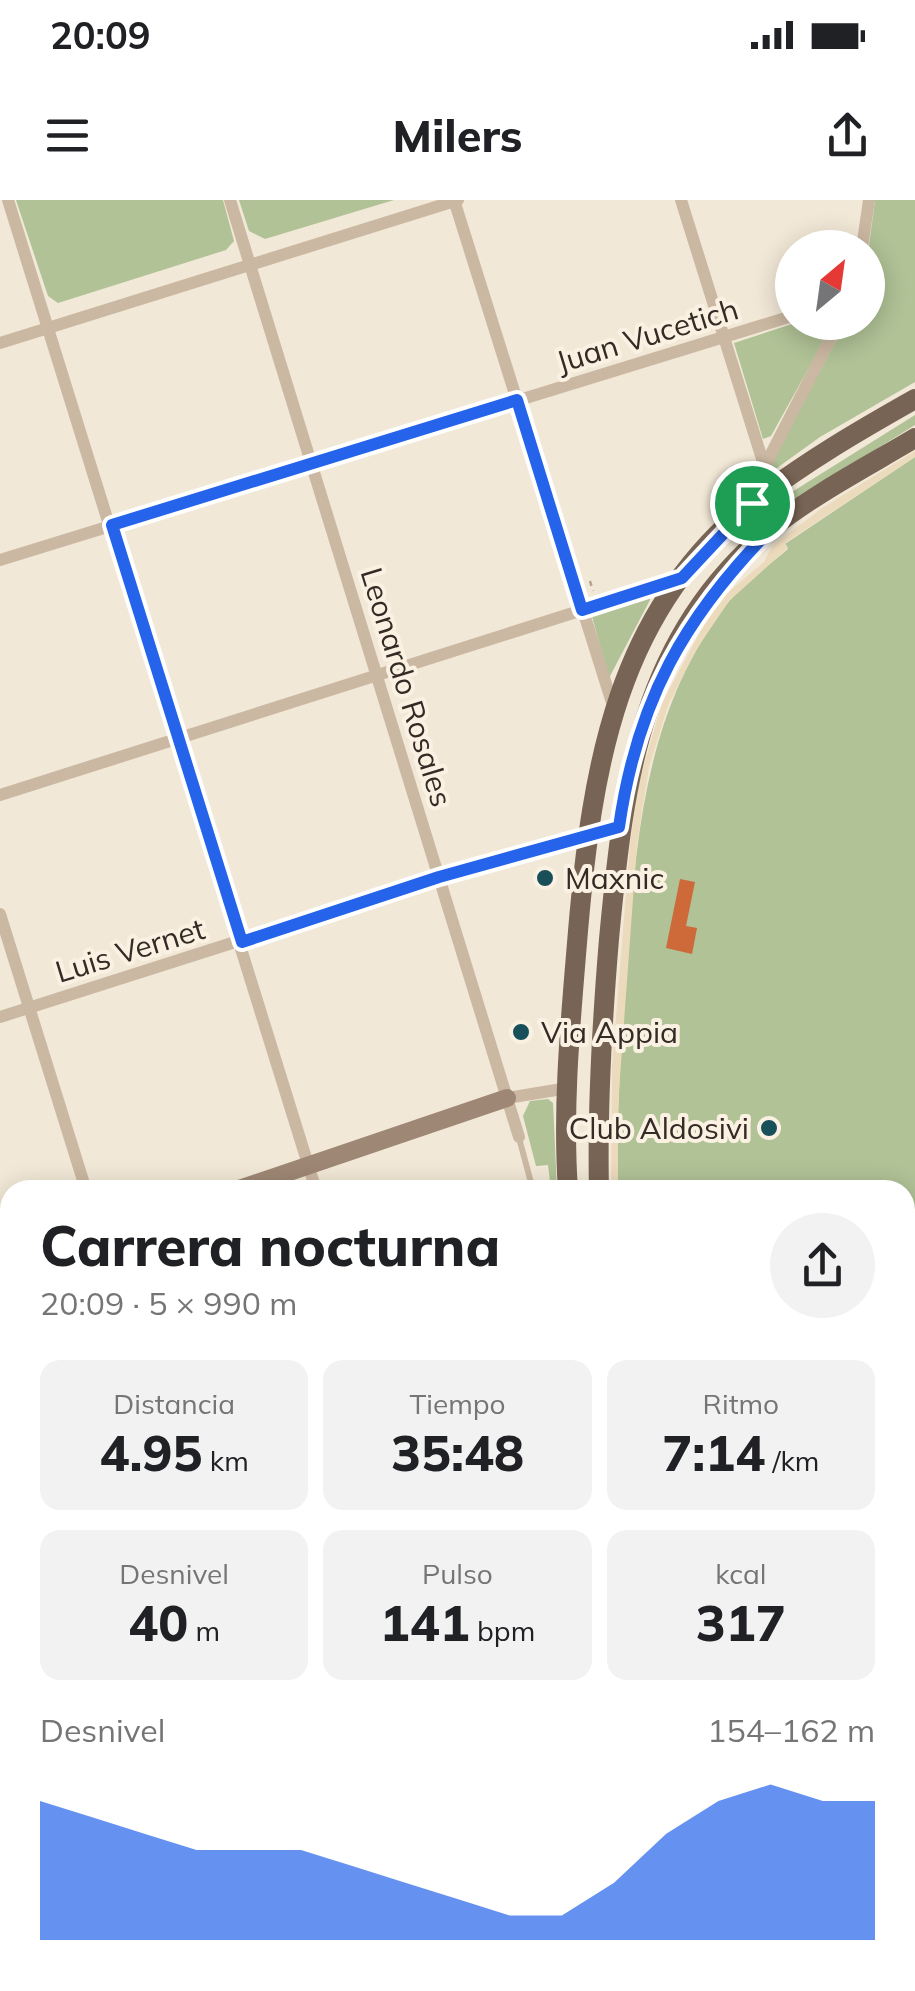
<!DOCTYPE html>
<html lang="es">
<head>
<meta charset="utf-8">
<style>
  body { margin:0; font-family:Mulish,sans-serif; background:#f2f2f2; color:#202124; height:100vh; display:flex; flex-direction:column; font-size:38px; white-space:nowrap }
  * { box-sizing:border-box; margin:0 }
  p { font-size:32px; color:#757577 }
  .icon { flex:none; width:55px; height:55px; fill:none; stroke:currentColor; stroke-width:2; stroke-linecap:round; stroke-linejoin:round }
  .map { position:relative; flex:1; overflow:hidden }
  .side { position:absolute; left:0px; top:980px; width:915px; height:812px; display:flex; flex-direction:column; background:#fff; border-radius:30px 30px 0 0; box-shadow:0 5px 25px #0003 }
  .side>* { flex:none }
  .needle { width:65px; rotate:29deg }
  .buttons { position:absolute; left:775px; top:30px; display:grid; gap:20px }
  .buttons a { display:grid; place-items:center; width:110px; height:110px; border-radius:50%; background:#fff; box-shadow:0 5px 25px #0003; font-size:50px }
  .pin { position:absolute; display:grid; place-items:center; width:85px; height:85px; color:#fff; margin:-42px; border:5px solid #fff; border-radius:50%; box-shadow:0 2px 10px #0007 }
  .round { display:grid; place-items:center; flex:none; width:105px; height:105px; border-radius:52px; background:#f2f2f2 }
  .headline { display:flex; align-items:center; justify-content:space-between; height:170px; padding:0 40px }
  h1 { font-size:55px; font-weight:800; line-height:75px }
  .figures { display:grid; grid-template-columns:repeat(3,1fr); gap:15px; height:170px; padding:10px 40px }
  .figures div { display:grid; align-content:center; border-radius:20px; background:#f2f2f2; text-align:center }
  .figures b { font-size:50px; font-weight:800 }
  .figures small { font-size:28px; font-weight:400 }
  .figures p { font-size:28px }
  .chart { height:280px; padding:20px 40px }
  .chart p { display:flex; justify-content:space-between }
  .chart svg { width:100%; height:180px; margin-top:10px; fill:#2563eb; opacity:.7 }
  .status { display:flex; justify-content:space-between; align-items:center; height:70px; padding:0 50px; background:#fff; direction:ltr }
  .status svg { height:28px; fill:currentColor }
  header { display:flex; justify-content:space-between; align-items:center; height:130px; padding:0 40px; background:#fff; font-size:45px; font-weight:800 }
  .map>svg:first-child { display:block }
  .green { fill:#b0c296 }
  .plaza { fill:#ecdabc }
  .water { fill:#74aab1 }
  .lines { fill:none; stroke-linecap:round; stroke-linejoin:round }
  .stream { stroke:#74aab1; stroke-width:4 }
  .building { fill:#ce6939 }
  .path { stroke:#b7a28c; stroke-width:2.5; stroke-dasharray:5 5; stroke-linecap:butt }
  .lane { stroke:#cbb8a2; stroke-width:6 }
  .street { stroke:#cbb8a2; stroke-width:12 }
  .secondary { stroke:#9e8774; stroke-width:18 }
  .primary { stroke:#786455; stroke-width:20 }
  .route-casing { stroke:#fff; stroke-width:20 }
  .route { stroke:#2563eb; stroke-width:12 }
  .poi-dot { fill:#184f59; stroke:#faf1e3; stroke-width:4 }
  .labels { text-anchor:middle; dominant-baseline:central; stroke-width:8; stroke-linejoin:round; paint-order:stroke }
  .street-label { font-size:30px; fill:#352b25; stroke:#faf1e3 }
  .poi-label { font-size:30px; fill:#352b25; stroke:#faf1e3; text-anchor:start }
</style>
</head>
<body>
<div class="status"><b>20:09</b><svg viewBox="0 0 49 12"><path d="M0 12V9h3v3zM5 12V6h3v6zM10 12V3h3v9zM15 12V0h3v12zM26 1h20v11H26zM47 4h2v5h-2z"/></svg></div>
<header><svg class="icon" aria-label="menu" viewBox="0 0 24 24"><path d="M4 6h16M4 12h16M4 18h16"/></svg>Milers<svg class="icon" aria-label="share" viewBox="0 0 24 24"><path d="M12 15V3M7 8l5-5 5 5M5 13v7h14v-7"/></svg></header>
<div class="map">
<svg width="915" height="1791" viewBox="0 0 915 1791">
  <rect width="100%" height="100%" fill="#f2e8d7"/>
  <g class="green">
    <path d="M16,0H223L234,41L226,50L58,103L48,96Z"/>
    <path d="M239,0H394L265,39L249,31Z"/>
    <path d="M875,0H915V182L820,237L770,273L768,264L846,123L868,122V53Z"/>
    <path d="M795,123H831V128L771,236L763,239L734,143Z"/>
    <path d="M915,215V225L788,304L783,302L784,297Z"/>
    <path d="M915,257V1522L905,1520V990H618L617,968C618,894 622,821 628,748C637,625 649,505 727,404C744,382 767,367 788,349L785,344Z"/>
    <path d="M651,392L650,400L609,478L591,413Z"/>
    <path d="M548,899L553,903L557,990H551L548,965L536,966L523,916L530,901Z"/>
    <path d="M905,1541L915,1543V1765L905,1755Z"/>
    <path d="M524,1782L698,1783L690,1791H514Z"/>
  </g>
  <path class="plaza" d="M915,251V257L785,343L788,348L729,401L694,453L668,506L649,567L637,644L618,904V990H611L612,866L630,644L638,585L662,503L708,417L726,394L764,362L772,346L822,308Z"/>
  <path class="water" d="M905,1755L915,1765V1791H690L698,1782H905Z"/>
  <g class="lines">
    <g class="stream">
      <path d="M905,1655L915,1648"/>
      <path d="M284,1782L289,1791"/>
    </g>
  </g>
  <path class="building" d="M680,679L695,682L686,726L697,728L692,754L666,748Z"/>
  <g class="lines">
    <g class="path">
      <path d="M722,307L741,281"/>
      <path d="M590,381L593,391"/>
      <path d="M905,1453L915,1439"/>
      <path d="M905,1457L915,1464"/>
    </g>
    <path class="lane" d="M519,938L533,990"/>
    <g class="street">
      <path d="M8,0L316,990"/>
      <path d="M230,0L519,937"/>
      <path d="M454,0L613,506"/>
      <path d="M681,0L763,262"/>
      <path d="M862,48L869,0"/>
      <path d="M0,143L458,0"/>
      <path d="M773,327L753,303L754,287L839,122"/>
      <path d="M0,360L792,116"/>
      <path d="M0,595L680,379"/>
      <path d="M0,714L86,990"/>
      <path d="M0,817L439,677L619,627"/>
      <path d="M507,898L568,888"/>
      <path d="M0,1310L10,1307"/>
      <path d="M0,1445L10,1477"/>
      <path d="M905,1531L915,1533"/>
      <path d="M0,1534L10,1531"/>
      <path d="M0,1763L10,1760"/>
      <path d="M107,1782L110,1791"/>
    </g>
    <g class="secondary">
      <path d="M236,990L507,898"/>
      <path d="M0,1065L10,1062"/>
    </g>
    <g class="primary">
      <path d="M568,990C562,904 571,817 578,731C592,569 616,409 755,301C805,262 860,230 915,199"/>
      <path d="M599,990C597,906 602,823 609,739C624,580 640,437 773,327C816,293 868,266 915,238"/>
      <path d="M407,1782L408,1791"/>
      <path d="M255,1791L265,1782"/>
      <path d="M499,1791L508,1782"/>
    </g>
  </g>
  <g class="lines">
    <defs>
      <path id="route" d="M517,200L582,410L682,378L752,303L773,327C684,417 637,501 619,627L439,677L242,742L112,325Z"/>
    </defs>
    <use href="#route" class="route-casing"/>
    <use href="#route" class="route"/>
  </g>
  <g class="poi-dot">
    <circle cx="545" cy="678" r="10"/>
    <circle cx="521" cy="832" r="10"/>
    <circle cx="769" cy="928" r="10"/>
  </g>
  <g class="labels">
    <g class="street-label">
      <text transform="translate(647 135) rotate(-17)">Juan Vucetich</text>
      <text transform="translate(407 487) rotate(73)">Leonardo Rosales</text>
      <text transform="translate(130 750) rotate(-17)">Luis Vernet</text>
    </g>
    <g class="poi-label">
      <text x="565" y="678">Maxnic</text>
      <text x="541" y="832">Via Appia</text>
      <text x="749" y="928" text-anchor="end">Club Aldosivi</text>
    </g>
  </g>
</svg>
<div class="buttons">
<a><svg class="needle" viewBox="-14 -14 28 28"><path d="M0-13l5 13h-10z" fill="#e53935"/><path d="M0 13l5-13h-10z" fill="#757577"/></svg></a>
</div>
<div class="pin" style="left:752px;top:303px;background:#1e9e55"><svg class="icon" aria-label="arrive" viewBox="0 0 24 24"><path d="M6 21V4h12l-3 4 3 4H6"/></svg></div>
<section class="side">
<div class="headline"><div><h1>Carrera nocturna</h1><p>20:09 · 5 × 990 m</p></div><a class="round"><svg class="icon" aria-label="share" viewBox="0 0 24 24"><path d="M12 15V3M7 8l5-5 5 5M5 13v7h14v-7"/></svg></a></div>
<div class="figures">
<div><p>Distancia</p><b>4.95<small> km</small></b></div>
<div><p>Tiempo</p><b>35:48</b></div>
<div><p>Ritmo</p><b>7:14<small> /km</small></b></div>
</div>
<div class="figures">
<div><p>Desnivel</p><b>40<small> m</small></b></div>
<div><p>Pulso</p><b>141<small> bpm</small></b></div>
<div><p>kcal</p><b>317</b></div>
</div>
<div class="chart"><p><span>Desnivel</span>154–162 m</p>
<svg viewBox="0 0 160 44" preserveAspectRatio="none"><path d="M0 44V10L10 14L20 18L30 22L40 22L50 22L60 26L70 30L80 34L90 38L100 38L110 30L120 18L130 10L140 6L150 10L160 10V44z"/></svg>
</div>
</section>
</div>
</body>
</html>
